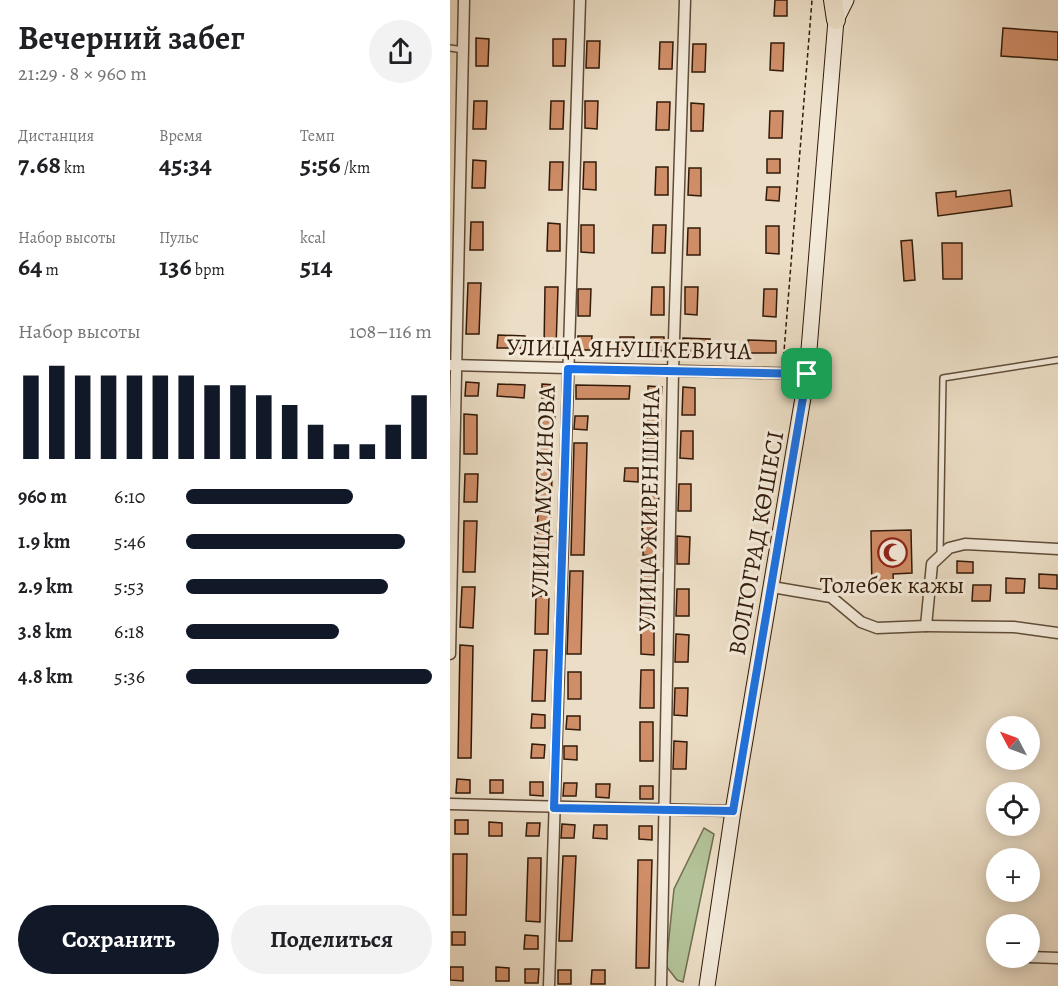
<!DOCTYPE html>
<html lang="ru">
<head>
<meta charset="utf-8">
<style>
  body { margin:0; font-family:Alegreya,serif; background:#f2f2f2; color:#202124; height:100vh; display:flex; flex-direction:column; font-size:22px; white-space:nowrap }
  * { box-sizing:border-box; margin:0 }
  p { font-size:20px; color:#757577 }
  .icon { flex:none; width:33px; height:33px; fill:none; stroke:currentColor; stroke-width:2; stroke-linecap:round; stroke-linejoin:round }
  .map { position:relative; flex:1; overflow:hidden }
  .side { display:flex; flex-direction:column; background:#fff; width:450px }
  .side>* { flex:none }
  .needle { width:39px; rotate:311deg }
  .buttons { position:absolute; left:536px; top:716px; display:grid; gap:12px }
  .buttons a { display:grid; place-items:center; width:54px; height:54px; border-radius:50%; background:#fff; box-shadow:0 3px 15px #0003; font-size:30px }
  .pin { position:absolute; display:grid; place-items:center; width:51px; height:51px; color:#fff; margin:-26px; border-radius:12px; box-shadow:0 3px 9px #0006 }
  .round { display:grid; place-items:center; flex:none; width:63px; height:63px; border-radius:32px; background:#f2f2f2 }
  .summary { display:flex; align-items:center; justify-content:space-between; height:102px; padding:0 18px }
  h1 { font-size:33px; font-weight:700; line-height:45px }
  .stats { display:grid; grid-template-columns:repeat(3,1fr); gap:9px; height:102px; padding:6px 18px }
  .stats div { display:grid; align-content:center }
  .stats b { font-size:26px; font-weight:700 }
  .stats small { font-size:16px; font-weight:400 }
  .stats p { font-size:16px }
  .chart { height:168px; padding:12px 18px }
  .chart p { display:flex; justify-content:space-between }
  .chart svg { width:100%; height:108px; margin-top:6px; stroke:#111827; stroke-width:6 }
  .button { display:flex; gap:12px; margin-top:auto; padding:12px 18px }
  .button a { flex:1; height:69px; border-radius:36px; background:#111827; color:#fff; font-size:24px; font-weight:700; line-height:69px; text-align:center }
  .button a+a { background:#f2f2f2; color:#202124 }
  ul { padding:0 18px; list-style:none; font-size:20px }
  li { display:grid; grid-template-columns:96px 72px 1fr; align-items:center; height:45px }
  li i { height:15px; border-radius:8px; background:#111827 }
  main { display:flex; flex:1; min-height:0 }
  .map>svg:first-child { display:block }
  .green { fill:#b3c298; stroke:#726e50; stroke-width:1.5 }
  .building { fill:#d08e68; stroke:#311a09; stroke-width:1.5 }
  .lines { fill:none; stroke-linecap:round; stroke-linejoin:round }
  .service-casing { stroke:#604b38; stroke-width:8 }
  .minor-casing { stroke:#604b38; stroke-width:13 }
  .secondary-casing { stroke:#311a09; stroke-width:17 }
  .primary-casing { stroke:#311a09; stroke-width:20 }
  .path { stroke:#311a09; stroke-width:1.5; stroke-dasharray:4.5 3; stroke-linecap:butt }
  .service { stroke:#f3eada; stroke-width:5 }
  .minor { stroke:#f3eada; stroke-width:10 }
  .secondary { stroke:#f3eada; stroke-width:15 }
  .primary { stroke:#ecdec6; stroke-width:18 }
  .route-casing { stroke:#fff; stroke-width:12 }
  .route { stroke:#1a73e8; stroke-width:8 }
  .labels { text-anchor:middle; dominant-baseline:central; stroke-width:6; stroke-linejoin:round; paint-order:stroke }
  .street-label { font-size:24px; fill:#311a09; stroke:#f3eada }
  .poi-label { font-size:24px; fill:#311a09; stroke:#f3eada }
</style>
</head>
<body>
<main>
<section class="side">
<div class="summary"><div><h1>Вечерний забег</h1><p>21:29 · 8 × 960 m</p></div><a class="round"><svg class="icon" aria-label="share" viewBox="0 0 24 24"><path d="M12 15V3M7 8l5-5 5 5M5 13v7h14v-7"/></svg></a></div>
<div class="stats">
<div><p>Дистанция</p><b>7.68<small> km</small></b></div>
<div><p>Время</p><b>45:34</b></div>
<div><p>Темп</p><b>5:56<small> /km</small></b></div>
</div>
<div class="stats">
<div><p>Набор высоты</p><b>64<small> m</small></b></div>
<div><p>Пульс</p><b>136<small> bpm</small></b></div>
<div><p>kcal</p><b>514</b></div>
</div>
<div class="chart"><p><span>Набор высоты</span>108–116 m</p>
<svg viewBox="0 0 160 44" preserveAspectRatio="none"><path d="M5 44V10M15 44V6M25 44V10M35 44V10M45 44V10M55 44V10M65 44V10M75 44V14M85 44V14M95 44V18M105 44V22M115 44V30M125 44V38M135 44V38M145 44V30M155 44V18"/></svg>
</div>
<ul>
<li><b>960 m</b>6:10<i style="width:68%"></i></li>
<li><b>1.9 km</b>5:46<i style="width:89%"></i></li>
<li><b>2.9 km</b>5:53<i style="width:82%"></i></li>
<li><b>3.8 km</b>6:18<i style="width:62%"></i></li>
<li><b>4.8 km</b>5:36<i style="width:100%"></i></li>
</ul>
<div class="button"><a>Сохранить</a><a>Поделиться</a></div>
</section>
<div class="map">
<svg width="608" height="986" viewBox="0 0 608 986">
  <rect width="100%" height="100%" fill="#ecdec6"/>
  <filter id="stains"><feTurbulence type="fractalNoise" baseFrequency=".00333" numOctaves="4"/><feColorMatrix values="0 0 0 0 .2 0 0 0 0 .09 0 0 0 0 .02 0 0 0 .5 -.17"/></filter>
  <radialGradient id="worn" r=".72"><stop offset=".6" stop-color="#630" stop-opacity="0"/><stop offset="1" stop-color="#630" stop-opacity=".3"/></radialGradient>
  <path class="green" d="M254,828L264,834L233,982L227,980L216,966L224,889Z"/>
  <g class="building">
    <path d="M325,0H337V16H324Z"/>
    <path d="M553,28L608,32V60L551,56Z"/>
    <path d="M26,38L39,39L38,66H26Z"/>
    <path d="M103,39H116L115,66H103Z"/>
    <path d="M137,41H150L149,68H136Z"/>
    <path d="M210,42H223L222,69H209Z"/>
    <path d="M321,43H334L333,71L320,70Z"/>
    <path d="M243,44H256L255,72H242Z"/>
    <path d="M24,101H37L36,129H23Z"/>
    <path d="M101,101H114L113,129H100Z"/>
    <path d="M135,101H148L147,129L135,128Z"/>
    <path d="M207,102H220L219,130H206Z"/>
    <path d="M241,103L254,104L253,131H241Z"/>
    <path d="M320,111H333L332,138H319Z"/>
    <rect x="317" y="159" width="13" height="14"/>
    <path d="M23,160L36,161L35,188H22Z"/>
    <path d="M100,162H113L112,190H99Z"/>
    <path d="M134,162H146V190L133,189Z"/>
    <path d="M206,167H218V195H205Z"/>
    <path d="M239,168H251V196L238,195Z"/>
    <path d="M317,187H330L329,201L316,200Z"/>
    <path d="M560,190L562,206L488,216L486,193L506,191V197Z"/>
    <path d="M21,222H33V250H20Z"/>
    <path d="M98,223L110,224V251H97Z"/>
    <path d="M131,225H144V253L131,252Z"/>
    <path d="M203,225H216L215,253H202Z"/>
    <path d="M316,226H329V254L316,253Z"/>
    <path d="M238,228H250V255H237Z"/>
    <path d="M462,240L465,280L454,281L451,241Z"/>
    <path d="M492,243H512V279H493Z"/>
    <path d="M18,283H31L29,334H16Z"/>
    <path d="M95,287H108L106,348H94Z"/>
    <path d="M202,287H214V315H201Z"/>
    <path d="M235,287H248L247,315L235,314Z"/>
    <path d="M128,289H141L140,316H128Z"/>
    <path d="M314,289H327L326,317L313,316Z"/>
    <path d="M48,335L75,336V348H47Z"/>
    <path d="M128,336H142L141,350H128Z"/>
    <path d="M170,337H184L183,351L170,350Z"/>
    <path d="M201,337H214V351L200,350Z"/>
    <path d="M233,338L260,339V352L233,351Z"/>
    <path d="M298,340L326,341V353H298Z"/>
    <path d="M16,382L29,383L28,396H15Z"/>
    <path d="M48,384L75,385L74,398L47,396Z"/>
    <path d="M92,384L106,385L105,398H92Z"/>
    <path d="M126,385L180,386L179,399H126Z"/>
    <path d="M198,386L212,387L211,400H198Z"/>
    <path d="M233,387L245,388V415H232Z"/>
    <path d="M14,414L27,415V454H14Z"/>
    <path d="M92,414L105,415L104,428H91Z"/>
    <path d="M125,416H138L137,430L124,429Z"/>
    <path d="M198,418H211L209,456H196Z"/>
    <path d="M231,431H243V459L230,458Z"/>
    <path d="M90,441L103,442L99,578H86Z"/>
    <path d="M124,443H137L134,555H121Z"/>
    <path d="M175,468H188V482L174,481Z"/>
    <path d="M15,474H28L27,502H14Z"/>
    <path d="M229,484H241V511H228Z"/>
    <path d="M196,491H209L206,556L193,555Z"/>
    <path d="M14,521H27L25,572H13Z"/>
    <path d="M461,530L462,573L443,574L444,590L422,591L421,531Z"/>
    <path d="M227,536L240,537L239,564H227Z"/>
    <path d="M507,561L523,562V573H507Z"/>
    <path d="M120,571H133L131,654H117Z"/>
    <path d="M191,571L204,572V655L191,654Z"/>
    <path d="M589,574L607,575V589L589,588Z"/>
    <path d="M556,578L575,579L574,593H556Z"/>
    <path d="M523,585H541L540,601H522Z"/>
    <path d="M12,587H25L23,628L10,627Z"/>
    <path d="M227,589H239V616H226Z"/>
    <path d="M86,596H99L98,634H85Z"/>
    <path d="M226,634L239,635L238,662H225Z"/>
    <path d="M10,645L23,646L21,758H8Z"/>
    <path d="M84,650H97L95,701H82Z"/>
    <path d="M191,670H204V708H190Z"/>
    <rect x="118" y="672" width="13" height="27"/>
    <path d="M225,688H238L237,716L224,715Z"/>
    <path d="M82,714L95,715V728H81Z"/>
    <path d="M117,716H130V730L116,729Z"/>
    <rect x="190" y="722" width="13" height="39"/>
    <path d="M224,741L237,742L236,769H223Z"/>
    <path d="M82,744L95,745L94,758H81Z"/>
    <path d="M114,746H127V760L114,759Z"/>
    <path d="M7,779L20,780V793H6Z"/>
    <rect x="40" y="780" width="13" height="13"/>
    <path d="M80,782H93V796L80,795Z"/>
    <path d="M114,783H127L126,796H113Z"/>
    <path d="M146,784H160L159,798L146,797Z"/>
    <rect x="190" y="786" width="13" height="13"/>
    <rect x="5" y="820" width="13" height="14"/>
    <path d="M39,822L52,823V836H39Z"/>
    <path d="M77,823H90L89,836H76Z"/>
    <path d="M112,824L125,825L124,838H111Z"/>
    <path d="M144,825H157V839L143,838Z"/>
    <path d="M189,826H202V840L189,839Z"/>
    <path d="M3,854H17L16,915H3Z"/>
    <path d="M113,856H126L122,941H109Z"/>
    <path d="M78,858H91L90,922L76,921Z"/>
    <path d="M188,860H202L199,968H186Z"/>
    <rect x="2" y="932" width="13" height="13"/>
    <path d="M75,935L88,936V949H74Z"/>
    <path d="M0,967H13V981L0,980Z"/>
    <path d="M46,967L59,968V981H46Z"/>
    <path d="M75,969H89L88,983H75Z"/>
    <rect x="108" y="970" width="13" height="14"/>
    <path d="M142,970H155V984H141Z"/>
  </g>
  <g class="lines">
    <defs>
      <g id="service">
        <path d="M0,48L13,50"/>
        <path d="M490,556L493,378L608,360"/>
      </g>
      <g id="minor">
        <path d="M1,365L357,374"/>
        <path d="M322,587L381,597L411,622L427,628L476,626L482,564L499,548L515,544L608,549"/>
        <path d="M476,626L564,627L608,633"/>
        <path d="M0,654L14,0"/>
        <path d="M0,804L283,811"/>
        <path d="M579,957L608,958"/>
        <path d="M99,986L130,0"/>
        <path d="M211,986L223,371L235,0"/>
      </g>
      <path id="secondary" d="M257,986L283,811L357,374L386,20L396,0"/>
      <path id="primary" d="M383,0L386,20"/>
    </defs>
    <use href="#service" class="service-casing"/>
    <use href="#minor" class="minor-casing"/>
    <use href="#secondary" class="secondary-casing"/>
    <use href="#primary" class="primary-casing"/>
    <path class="path" d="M333,364L362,0"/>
    <use href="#service" class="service"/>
    <use href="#minor" class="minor"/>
    <use href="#secondary" class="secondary"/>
    <use href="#primary" class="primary"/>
  </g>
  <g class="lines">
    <defs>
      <path id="route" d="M118,369L357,374L283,811L104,808Z"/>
    </defs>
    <use href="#route" class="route-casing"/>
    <use href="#route" class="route"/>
  </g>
  <defs>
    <symbol id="mosque-ring" viewBox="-11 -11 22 22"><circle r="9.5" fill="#f3eada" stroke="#8f2418" stroke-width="1.5"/><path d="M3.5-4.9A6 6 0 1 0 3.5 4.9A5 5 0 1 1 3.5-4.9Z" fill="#8f2418"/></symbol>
  </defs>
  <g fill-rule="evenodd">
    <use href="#mosque-ring" x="426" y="536" width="33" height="33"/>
  </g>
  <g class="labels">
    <g class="street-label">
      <text transform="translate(179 349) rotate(1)">УЛИЦА ЯНУШКЕВИЧА</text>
      <text transform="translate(93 492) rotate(-88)">УЛИЦА МУСИНОВА</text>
      <text transform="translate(199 510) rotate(-89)">УЛИЦА ЖИРЕНШИНА</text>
      <text transform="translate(306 543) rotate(-80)">ВОЛГОГРАД КӨШЕСІ</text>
    </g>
    <g class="poi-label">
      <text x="442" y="585">Толебек кажы</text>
    </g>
  </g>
  <rect width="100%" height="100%" filter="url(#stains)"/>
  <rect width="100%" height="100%" fill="url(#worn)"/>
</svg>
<div class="buttons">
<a><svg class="needle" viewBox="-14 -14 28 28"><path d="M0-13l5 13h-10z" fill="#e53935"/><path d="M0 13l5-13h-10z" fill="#757577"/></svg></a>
<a><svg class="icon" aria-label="locate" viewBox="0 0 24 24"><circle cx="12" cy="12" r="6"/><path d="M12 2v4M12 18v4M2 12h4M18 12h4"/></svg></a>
<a>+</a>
<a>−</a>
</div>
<div class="pin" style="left:357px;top:374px;background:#1e9e55"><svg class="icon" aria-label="arrive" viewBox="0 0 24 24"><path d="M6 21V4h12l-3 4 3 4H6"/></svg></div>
</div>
</main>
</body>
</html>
